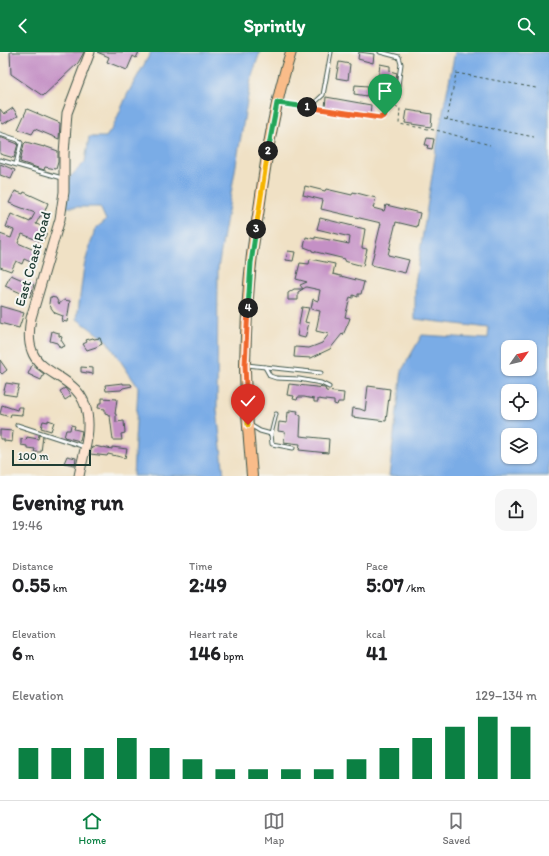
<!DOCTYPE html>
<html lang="en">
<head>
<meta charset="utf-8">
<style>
  body { margin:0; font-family:Itim,sans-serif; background:#f6f6f6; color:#202124; height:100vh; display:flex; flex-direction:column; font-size:15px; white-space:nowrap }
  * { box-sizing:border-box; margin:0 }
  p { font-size:13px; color:#757577 }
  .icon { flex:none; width:22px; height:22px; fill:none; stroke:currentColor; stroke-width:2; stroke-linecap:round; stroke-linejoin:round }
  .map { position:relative; height:424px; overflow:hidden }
  .details { display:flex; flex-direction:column; background:#fff; flex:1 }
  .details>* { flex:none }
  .needle { width:26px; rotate:56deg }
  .buttons { position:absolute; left:501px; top:288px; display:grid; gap:8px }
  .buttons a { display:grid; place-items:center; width:36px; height:36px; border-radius:8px; background:#fff; box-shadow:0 1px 3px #0004; font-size:20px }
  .scale { position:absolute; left:12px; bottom:10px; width:79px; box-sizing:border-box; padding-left:4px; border:2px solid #1f3d34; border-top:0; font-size:11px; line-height:14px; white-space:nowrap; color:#1f3d34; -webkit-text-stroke:3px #f6f6f2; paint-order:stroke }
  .pin { position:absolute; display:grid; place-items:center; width:34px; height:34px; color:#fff; margin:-41px -17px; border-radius:50% 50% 50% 0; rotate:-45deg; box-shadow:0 0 4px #0007 }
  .pin .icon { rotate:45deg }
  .km { position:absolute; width:20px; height:20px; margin:-10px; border-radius:50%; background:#222; color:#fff; font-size:11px; line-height:20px; text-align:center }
  .round { display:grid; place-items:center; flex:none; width:42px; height:42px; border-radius:12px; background:#f6f6f6 }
  .head { display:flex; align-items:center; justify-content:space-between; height:68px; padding:0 12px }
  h1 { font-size:22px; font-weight:700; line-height:30px }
  .figures { display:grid; grid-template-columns:repeat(3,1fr); gap:6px; height:68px; padding:4px 12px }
  .figures div { display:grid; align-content:center }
  .figures b { font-size:20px; font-weight:700 }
  .figures small { font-size:11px; font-weight:400 }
  .figures p { font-size:11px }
  .chart { height:112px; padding:8px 12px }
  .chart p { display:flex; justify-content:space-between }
  .chart svg { width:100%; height:72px; margin-top:4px; stroke:#0b8043; stroke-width:6 }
  header { display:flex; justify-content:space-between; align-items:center; height:52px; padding:0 12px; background:#0b8043; color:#fff; font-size:18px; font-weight:700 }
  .menu { display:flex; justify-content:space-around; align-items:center; height:56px; border-top:1px solid #e0e0e0; background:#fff; font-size:11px; color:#757577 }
  .menu a { display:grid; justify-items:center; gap:2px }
  .menu .active { color:#0b8043 }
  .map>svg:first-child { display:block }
  .water { fill:#7aace6; stroke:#4c748d; fill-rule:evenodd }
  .building { fill:#c490c5 }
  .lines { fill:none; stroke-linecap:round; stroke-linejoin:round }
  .lane-casing { stroke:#3e564a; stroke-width:5 }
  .secondary-casing { stroke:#3e564a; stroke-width:11 }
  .primary-casing { stroke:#3e564a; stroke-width:12 }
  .path { stroke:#3e564a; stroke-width:1; stroke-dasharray:3 3; stroke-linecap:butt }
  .lane { stroke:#fff; stroke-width:3 }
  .secondary { stroke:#fde4d0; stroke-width:9 }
  .primary { stroke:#f9bc89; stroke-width:10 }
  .split-1-casing { stroke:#fff; stroke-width:8 }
  .split-2-casing { stroke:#fff; stroke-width:8 }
  .split-3-casing { stroke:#fff; stroke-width:8 }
  .split-4-casing { stroke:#fff; stroke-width:8 }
  .split-5-casing { stroke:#fff; stroke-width:8 }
  .split-6-casing { stroke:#fff; stroke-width:8 }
  .split-1 { stroke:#f0652b; stroke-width:5 }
  .split-2 { stroke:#22a559; stroke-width:5 }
  .split-3 { stroke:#f5b400; stroke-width:5 }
  .split-4 { stroke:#22a559; stroke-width:5 }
  .split-5 { stroke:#f0652b; stroke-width:5 }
  .split-6 { stroke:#f5b400; stroke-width:5 }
  .labels { text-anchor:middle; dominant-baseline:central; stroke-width:4; stroke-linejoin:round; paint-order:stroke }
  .street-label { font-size:14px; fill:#1f3d34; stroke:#f6f6f2 }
</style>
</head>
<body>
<header><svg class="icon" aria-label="back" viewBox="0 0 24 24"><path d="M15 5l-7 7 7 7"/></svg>Sprintly<svg class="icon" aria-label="search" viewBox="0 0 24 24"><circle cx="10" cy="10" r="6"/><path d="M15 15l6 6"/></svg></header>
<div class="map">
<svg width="549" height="424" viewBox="0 0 549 424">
  <rect width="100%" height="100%" fill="#f6f6f2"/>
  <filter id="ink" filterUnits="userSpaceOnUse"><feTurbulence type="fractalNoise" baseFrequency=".025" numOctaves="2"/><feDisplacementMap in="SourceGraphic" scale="8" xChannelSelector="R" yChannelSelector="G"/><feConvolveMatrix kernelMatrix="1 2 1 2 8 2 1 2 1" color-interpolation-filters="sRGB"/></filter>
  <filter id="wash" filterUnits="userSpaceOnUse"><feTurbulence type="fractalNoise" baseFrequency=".012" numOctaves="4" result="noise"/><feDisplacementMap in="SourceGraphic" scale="16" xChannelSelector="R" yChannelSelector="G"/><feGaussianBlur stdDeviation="0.9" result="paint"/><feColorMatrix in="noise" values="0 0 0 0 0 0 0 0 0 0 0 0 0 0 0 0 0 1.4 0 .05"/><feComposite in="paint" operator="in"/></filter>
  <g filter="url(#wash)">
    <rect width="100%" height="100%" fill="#f0e1c5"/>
    <g class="water">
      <path d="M151,0H260L251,27L218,216L217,357L224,424H133L138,335L107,289L77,267L84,214L95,177L106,168L100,155H65L70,125L85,110L89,85H106L113,75L127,43Z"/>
      <path d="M455,0H549V424H389L402,318L422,283L488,287L489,276L415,267V232L439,79ZM508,295H530V317H508ZM508,339H530V361H508ZM508,383H530V405H508Z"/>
    </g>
    <g id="blocks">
      <g class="building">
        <path d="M10,0H84L78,11L43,44L11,22Z"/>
        <path d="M97,0H139L136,6L133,4L127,18L107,10L109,5Z"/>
        <path d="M359,0L374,2L373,11L358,7Z"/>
        <path d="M339,10L350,12L348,28L336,26Z"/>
        <path d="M380,12L390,14V19L397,21L395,32L388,31V37L377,36Z"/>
        <path d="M355,33L368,34L367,44L354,42Z"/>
        <path d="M326,45L371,53L370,63L325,56Z"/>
        <path d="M13,56L18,64L3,72L0,68V57L4,62Z"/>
        <path d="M27,57L60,71L59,87L35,77L32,82L18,77Z"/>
        <path d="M407,58L432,62L431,75L405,71Z"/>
        <path d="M0,85L18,92L14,106L0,102Z"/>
        <path d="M427,86L434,87L432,97L427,96L428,93H425Z"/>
        <path d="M26,90L44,95V94L58,99V110L56,117L45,115L44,118L20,110L24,92Z"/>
        <path d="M0,112L15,118L11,127L0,123Z"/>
        <path d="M305,134L325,139L326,137L352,143L353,140L376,146L373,156L384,159L386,153L420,161L417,175L396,170L388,203L409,208L405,221L371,213L381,171L321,157L323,148L303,143Z"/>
        <path d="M15,139L23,142L24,140L48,151L43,164H40L36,172L47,176L46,183L42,190L22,182L18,191L39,200L38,206L35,212L24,207L22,212L16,209L11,219L0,215V182L11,186L14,178L6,175L11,162L30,170L35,161L9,151Z"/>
        <path d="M320,166L365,177L362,196L367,197L363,214L344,209L345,207L312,199V198L304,195L306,185L315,187V185L349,192L350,185L317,177Z"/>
        <path d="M288,199L295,200L293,209L286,208Z"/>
        <path d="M310,207L335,212L333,222L364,230L361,242H358V245L353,243V246L350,245L345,265L350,266L349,269L343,283L342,282L330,297L311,306L294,305L295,295L309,296L317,293L322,291L329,282L316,279L320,259L311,257L313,247L318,249L320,238L306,235L298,240V248H288V241L294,237H303L300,233L307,230L296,227L300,211L309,212Z"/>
        <path d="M11,223L34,233L30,245L5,234Z"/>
        <path d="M50,245L56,246L59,252L64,248L70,249L67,270L62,269L63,264L55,261L52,257L49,252Z"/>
        <path d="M0,254L24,261L19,276L0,271Z"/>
        <path d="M302,255L309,256L305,270L309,271L305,286L297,284Z"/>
        <path d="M52,279L59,281V284L62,285L61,288L65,294L60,296L57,291L50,289Z"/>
        <path d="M93,286L94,287L100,286L102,292L96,295L87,298L83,292L87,290L86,288Z"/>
        <path d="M0,308L7,318L2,322L0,320Z"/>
        <path d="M32,313L44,322L41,328L28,322Z"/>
        <path d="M81,315L93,316V322L81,320Z"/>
        <path d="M6,331L19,333L16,344L3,342Z"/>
        <path d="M123,331V332H131L132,334L123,336L121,338L106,339L105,333Z"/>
        <path d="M289,332L325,336L326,339L344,341L343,350H338L337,353L334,352V349L325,348L318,347V350H314V347L304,345H298L297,348L293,347L294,344L287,343Z"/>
        <path d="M368,334L390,337L386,369L352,365L353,356L360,357L365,359Z"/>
        <path d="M65,336L71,344L65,348L60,339Z"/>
        <path d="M102,346L117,347L115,362H116V370L124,369L125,381L121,382L122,388H113L110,364H108V362L105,361V357L98,356L99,351H102Z"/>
        <path d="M2,353L17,358L18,355H23L22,363L11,362L10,365L0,362Z"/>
        <path d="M290,358L298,359L297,361L301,364L300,384L329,387L328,401L299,398L300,392L284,390L285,380L278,379L279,370L287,371L288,360L290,361Z"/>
        <path d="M48,368L54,370L51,379L41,376L43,369L48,370Z"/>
        <path d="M71,373L75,374L74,377L82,379L80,389L64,385L66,378H70Z"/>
        <path d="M0,378L13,379L12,390L4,389V387H0Z"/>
        <path d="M39,383L43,384L41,400H34L35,397L27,396V394L21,393V387L26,388L27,385L38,387Z"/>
        <path d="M95,394L103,396V395L112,397V395L127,397L125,406L108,402L107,404L90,402L92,395L94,396Z"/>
        <path d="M67,404L76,406L75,413L64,411Z"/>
      </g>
    </g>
  </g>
  <g filter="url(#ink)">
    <use href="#blocks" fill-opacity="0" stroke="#3e564a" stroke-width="1"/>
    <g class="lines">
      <defs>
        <g id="lane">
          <path d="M380,0L399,5L401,12L396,48L391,52"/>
          <path d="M309,56L323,43L331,0"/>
          <path d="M0,82L18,88L21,91L16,112"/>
          <path d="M0,108L62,126"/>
          <path d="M247,313L321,321"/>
          <path d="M265,315L270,324L276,326L299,327L321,331L329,335"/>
          <path d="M17,373L85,395"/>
          <path d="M250,373L260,379L271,382L276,362"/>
          <path d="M271,382L272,392L293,396"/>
        </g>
        <path id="secondary" d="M79,424C83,404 91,381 87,361C82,325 40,324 32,299C28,289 29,277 31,266L60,167L64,140V102L67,61L90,0"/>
        <path id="primary" d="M252,424C249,387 245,349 245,312C246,279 247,245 251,212C253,189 258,166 261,143C268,95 276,46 291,0"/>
      </defs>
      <use href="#lane" class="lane-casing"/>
      <use href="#secondary" class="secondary-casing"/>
      <use href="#primary" class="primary-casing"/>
      <g class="path">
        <path d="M285,52L304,55"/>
        <path d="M395,54L400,56L399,72L440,79L490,93"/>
        <path d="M315,56L380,66L385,63L389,56"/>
        <path d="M444,67L534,85"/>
        <path d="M447,68L456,21L536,36"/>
      </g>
      <use href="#lane" class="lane"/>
      <use href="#secondary" class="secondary"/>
      <use href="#primary" class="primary"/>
    </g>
  </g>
  <g class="lines" filter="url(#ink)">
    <defs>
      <path id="split-1" d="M307,55L380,66L385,63"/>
      <path id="split-2" d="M268,99L277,51L307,55"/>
      <path id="split-3" d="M256,177L268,99"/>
      <path id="split-4" d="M248,256L251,211L256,177"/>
      <path id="split-5" d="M246,335L245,313L248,256"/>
      <path id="split-6" d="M246,335L248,373"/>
    </defs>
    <use href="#split-1" class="split-1-casing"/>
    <use href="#split-2" class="split-2-casing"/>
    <use href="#split-3" class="split-3-casing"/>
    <use href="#split-4" class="split-4-casing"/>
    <use href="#split-5" class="split-5-casing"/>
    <use href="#split-6" class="split-6-casing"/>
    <use href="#split-1" class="split-1"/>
    <use href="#split-2" class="split-2"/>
    <use href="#split-3" class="split-3"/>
    <use href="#split-4" class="split-4"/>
    <use href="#split-5" class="split-5"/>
    <use href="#split-6" class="split-6"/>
  </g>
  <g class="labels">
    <g class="street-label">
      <text transform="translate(33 207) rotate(-74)">East Coast Road</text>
    </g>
  </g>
</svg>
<div class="buttons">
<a><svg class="needle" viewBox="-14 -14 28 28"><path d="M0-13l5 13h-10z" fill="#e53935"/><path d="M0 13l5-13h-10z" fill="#757577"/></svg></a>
<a><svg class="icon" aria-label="locate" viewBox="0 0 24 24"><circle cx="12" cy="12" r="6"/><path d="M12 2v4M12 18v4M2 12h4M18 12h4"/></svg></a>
<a><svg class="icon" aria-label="layers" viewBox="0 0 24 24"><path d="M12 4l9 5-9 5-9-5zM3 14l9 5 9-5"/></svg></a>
</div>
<div class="scale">100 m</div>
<div class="pin" style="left:385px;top:63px;background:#1e9e55"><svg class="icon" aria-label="arrive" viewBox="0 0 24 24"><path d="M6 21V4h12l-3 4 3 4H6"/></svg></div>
<div class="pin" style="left:248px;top:373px;background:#d93025"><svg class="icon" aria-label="check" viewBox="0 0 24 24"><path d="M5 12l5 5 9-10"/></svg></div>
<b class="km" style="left:307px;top:55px">1</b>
<b class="km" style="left:268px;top:99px">2</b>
<b class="km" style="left:256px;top:177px">3</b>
<b class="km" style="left:248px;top:256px">4</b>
</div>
<section class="details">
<div class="head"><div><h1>Evening run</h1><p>19:46</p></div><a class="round"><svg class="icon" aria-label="share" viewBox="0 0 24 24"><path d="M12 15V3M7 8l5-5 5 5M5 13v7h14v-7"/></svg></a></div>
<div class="figures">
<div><p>Distance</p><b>0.55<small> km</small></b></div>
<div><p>Time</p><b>2:49</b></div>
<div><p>Pace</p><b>5:07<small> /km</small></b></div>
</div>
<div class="figures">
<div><p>Elevation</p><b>6<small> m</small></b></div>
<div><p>Heart rate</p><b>146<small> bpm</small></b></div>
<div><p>kcal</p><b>41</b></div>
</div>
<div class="chart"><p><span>Elevation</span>129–134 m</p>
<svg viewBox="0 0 160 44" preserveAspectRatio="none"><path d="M5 44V25M15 44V25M25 44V25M35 44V19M45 44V25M55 44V32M65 44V38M75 44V38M85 44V38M95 44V38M105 44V32M115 44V25M125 44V19M135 44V12M145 44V6M155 44V12"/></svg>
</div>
</section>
<nav class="menu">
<a class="active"><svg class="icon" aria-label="home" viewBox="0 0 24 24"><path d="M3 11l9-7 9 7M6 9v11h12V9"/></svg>Home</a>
<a><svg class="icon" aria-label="map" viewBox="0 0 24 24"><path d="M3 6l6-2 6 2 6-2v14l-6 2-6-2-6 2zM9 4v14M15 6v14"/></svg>Map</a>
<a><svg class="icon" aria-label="saved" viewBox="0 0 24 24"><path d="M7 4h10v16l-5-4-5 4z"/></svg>Saved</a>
</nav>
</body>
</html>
